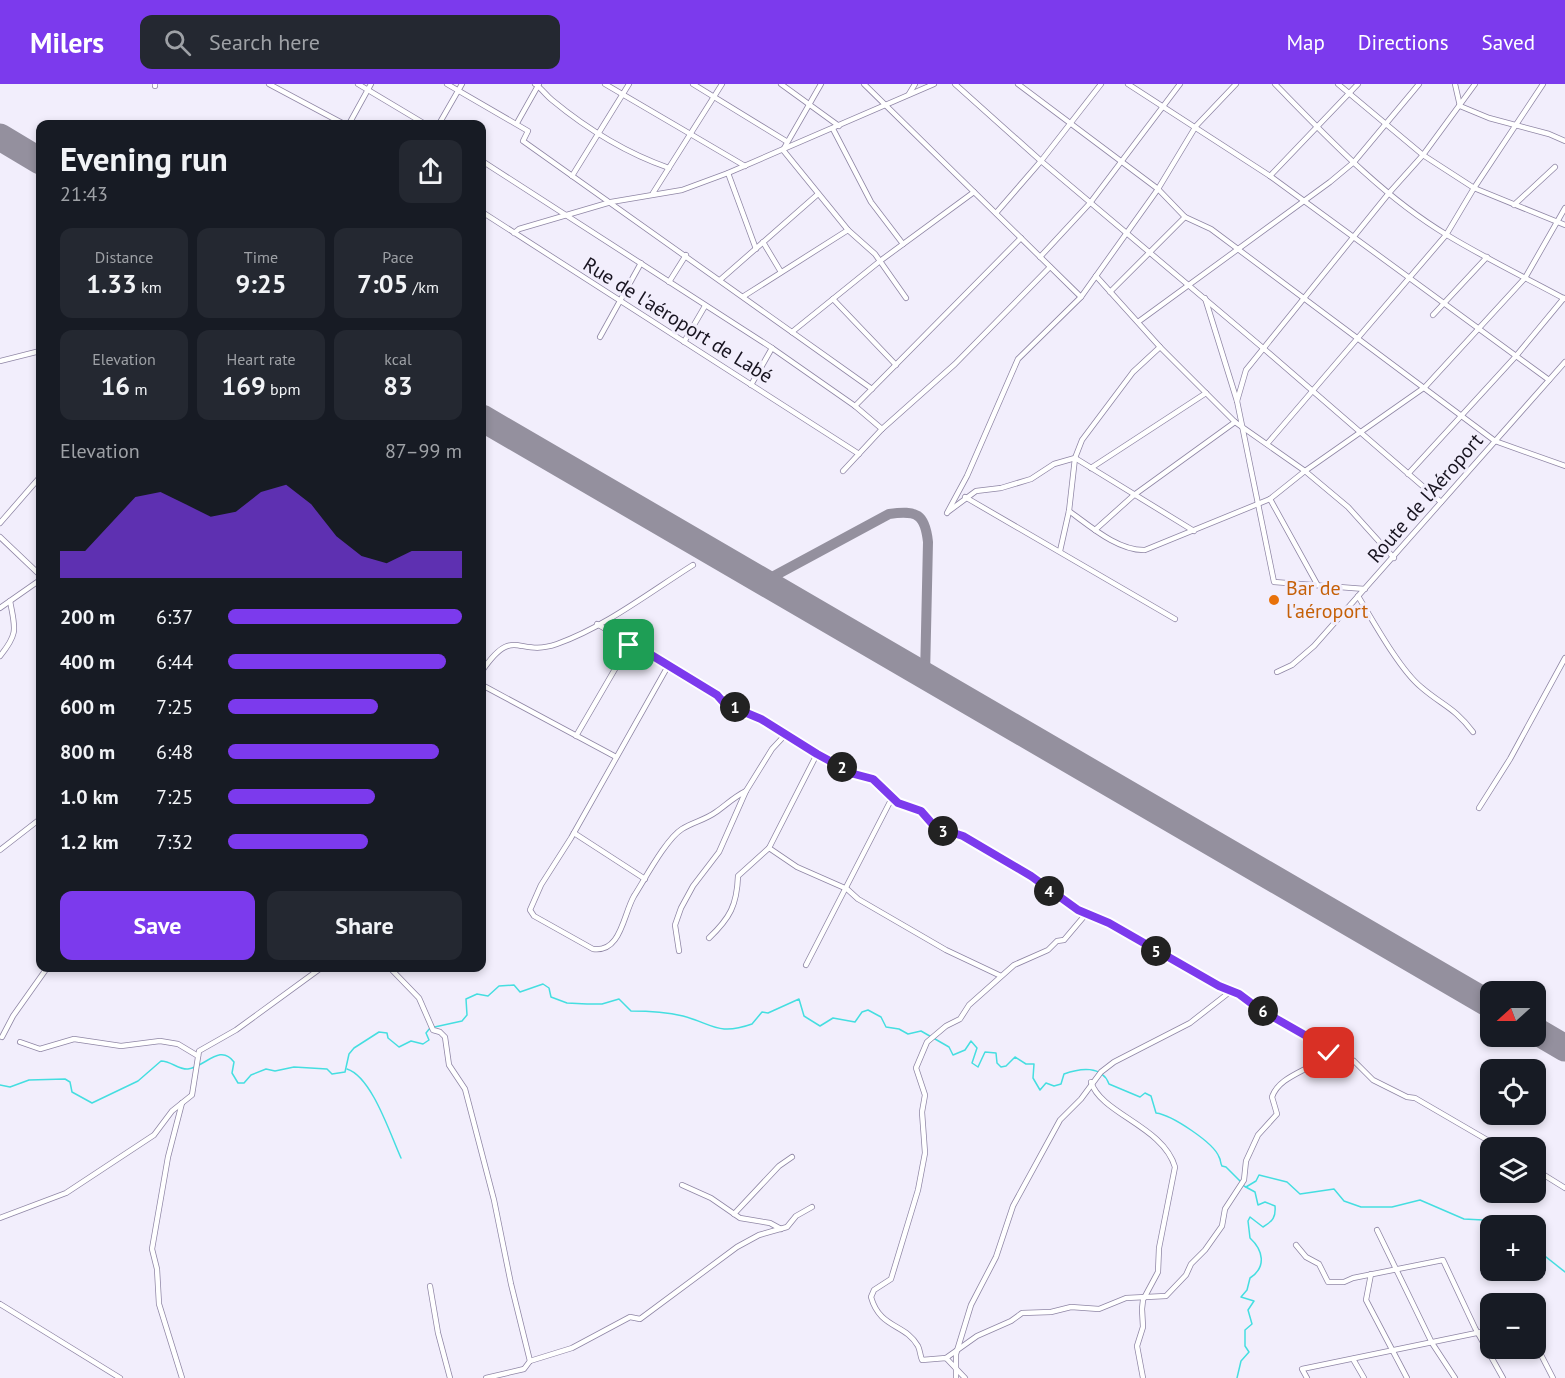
<!DOCTYPE html>
<html lang="en">
<head>
<meta charset="utf-8">
<style>
  body { margin:0; font-family:"PT Sans",sans-serif; background:#242831; color:#f1f3f6; height:100vh; display:flex; flex-direction:column; font-size:22px; white-space:nowrap }
  * { box-sizing:border-box; margin:0 }
  p { font-size:20px; color:#9ea1a6 }
  .icon { flex:none; width:33px; height:33px; fill:none; stroke:currentColor; stroke-width:2; stroke-linecap:round; stroke-linejoin:round }
  .map { position:relative; flex:1; overflow:hidden }
  .sheet { position:absolute; left:36px; top:36px; width:450px; height:852px; display:flex; flex-direction:column; background:#171b24; border-radius:12px; box-shadow:0 3px 9px #0003 }
  .sheet>* { flex:none }
  .needle { width:39px; rotate:249deg }
  .controls { position:absolute; left:1480px; top:897px; display:grid; gap:12px }
  .controls a { display:grid; place-items:center; width:66px; height:66px; border-radius:12px; background:#171b24; box-shadow:0 3px 9px #0003; font-size:30px }
  .pin { position:absolute; display:grid; place-items:center; width:51px; height:51px; color:#fff; margin:-26px; border-radius:12px; box-shadow:0 3px 9px #0006 }
  .km { position:absolute; width:30px; height:30px; margin:-15px; border-radius:50%; background:#222; color:#fff; font-size:16px; line-height:30px; text-align:center }
  .round { display:grid; place-items:center; flex:none; width:63px; height:63px; border-radius:12px; background:#242831 }
  .head { display:flex; align-items:center; justify-content:space-between; height:102px; padding:0 24px }
  h1 { font-size:33px; font-weight:700; line-height:45px }
  .figures { display:grid; grid-template-columns:repeat(3,1fr); gap:9px; height:102px; padding:6px 24px }
  .figures div { display:grid; align-content:center; border-radius:12px; background:#242831; text-align:center }
  .figures b { font-size:26px; font-weight:700 }
  .figures small { font-size:16px; font-weight:400 }
  .figures p { font-size:16px }
  .chart { height:168px; padding:12px 24px }
  .chart p { display:flex; justify-content:space-between }
  .chart svg { width:100%; height:108px; margin-top:6px; fill:#7c3aed; opacity:.7 }
  .action { display:flex; gap:12px; margin-top:auto; padding:12px 24px }
  .action a { flex:1; height:69px; border-radius:12px; background:#7c3aed; color:#fff; font-size:24px; font-weight:700; line-height:69px; text-align:center }
  .action a+a { background:#242831; color:#f1f3f6 }
  ul { padding:0 24px; list-style:none; font-size:20px }
  li { display:grid; grid-template-columns:96px 72px 1fr; align-items:center; height:45px }
  li i { height:15px; border-radius:8px; background:#7c3aed }
  header { display:flex; align-items:center; gap:36px; box-sizing:border-box; height:84px; padding:0 30px; background:#7c3aed; color:#fff }
  header strong { font-size:28px }
  nav { display:flex; gap:33px; margin-inline-start:auto; font-size:21px }
  .search { width:420px; height:54px; background:#242831; display:flex; align-items:center; gap:15px; box-sizing:border-box; padding:0 21px; border-radius:12px; color:#9ea1a6; font-size:22px }
  .map>svg:first-child { display:block }
  .lines { fill:none; stroke-linecap:round; stroke-linejoin:round }
  .stream { stroke:#45dee0; stroke-width:1.5 }
  .taxiway { stroke:#94909e; stroke-width:10 }
  .runway { stroke:#94909e; stroke-width:27 }
  .minor-casing { stroke:#8f86a5; stroke-width:6 }
  .minor { stroke:#fff; stroke-width:4.5 }
  .route-casing { stroke:#fff; stroke-width:12 }
  .route { stroke:#7c3aed; stroke-width:8 }
  .food-dot { fill:#e8710a; stroke:#f2eefc; stroke-width:2 }
  .labels { text-anchor:middle; dominant-baseline:central; stroke-width:6; stroke-linejoin:round; paint-order:stroke }
  .street-label { font-size:20px; fill:#181420; stroke:#f2eefc }
  .food-label { font-size:20px; fill:#c56008; stroke:#f2eefc; text-anchor:start }
</style>
</head>
<body>
<header>
<strong>Milers</strong>
<div class="search"><svg class="icon" aria-label="search" viewBox="0 0 24 24"><circle cx="10" cy="10" r="6"/><path d="M15 15l6 6"/></svg>Search here</div>
<nav><a>Map</a><a>Directions</a><a>Saved</a></nav>
</header>
<div class="map">
<svg width="1565" height="1294" viewBox="0 0 1565 1294">
  <rect width="100%" height="100%" fill="#f2eefc"/>
  <g class="lines">
    <g class="stream">
      <path d="M347,985C372,993 390,1050 401,1074"/>
      <path d="M0,1001L10,1003L29,996L65,995L70,998L72,1008L92,1019L138,997L161,977C171,977 179,986 188,985C205,983 220,959 234,978L232,989L238,999H244L251,991L266,985L275,987L294,983L327,985L332,990L345,988L349,970L354,964L379,948L387,949L388,954L399,963L411,957L423,960L429,956L426,949L430,944L462,937L467,931L466,915L477,910L488,912L499,902L514,901L520,908L543,900L549,904L551,913L567,919L587,920H602L619,915L631,927C648,927 666,928 683,932C713,940 718,952 752,940L762,928L768,929L799,915L804,932L820,942L833,934L855,938L862,928L868,926L881,933L886,943L899,945L908,950L921,947L949,963L953,971L965,966L971,957L977,964L972,979L978,983L985,968L996,969L997,979L1001,983L1006,982L1015,973L1026,980H1034L1033,994L1040,1006L1046,999L1054,1002L1061,1000L1064,990C1080,984 1102,981 1109,1000L1140,1013L1145,1009L1151,1012L1156,1029C1172,1031 1214,1059 1219,1073C1221,1076 1220,1079 1222,1082L1226,1083L1241,1098"/>
      <path d="M1246,1103L1256,1097L1259,1091L1287,1098L1300,1110L1334,1105L1344,1117L1361,1123H1392L1420,1116L1464,1135L1502,1137L1508,1142"/>
      <path d="M1536,1165L1565,1188"/>
      <path d="M1237,1294L1241,1277L1249,1268L1245,1262V1246L1252,1240L1248,1226L1254,1217L1241,1213L1247,1206L1250,1194C1267,1183 1263,1166 1250,1154L1248,1137L1250,1133L1263,1143C1273,1137 1276,1133 1275,1122L1265,1118L1258,1121L1255,1108L1244,1102"/>
    </g>
    <path class="taxiway" d="M763,498L889,430C917,426 925,430 928,458L925,592"/>
    <g class="runway">
      <path d="M0,53L40,77"/>
      <path d="M482,334L1491,921"/>
      <path d="M1536,947L1565,964"/>
    </g>
    <defs>
      <g id="minor">
        <path d="M155,0V2"/>
        <path d="M269,0L344,40"/>
        <path d="M358,0L425,40"/>
        <path d="M447,0L528,47L523,57L872,305"/>
        <path d="M535,0C541,4 546,11 552,16C587,45 626,69 669,84"/>
        <path d="M605,0L745,82"/>
        <path d="M693,0L786,57"/>
        <path d="M781,0L839,42"/>
        <path d="M821,0L783,66L848,146L875,170L906,214"/>
        <path d="M864,0L1081,213"/>
        <path d="M955,0L1041,77L1263,264L1441,418"/>
        <path d="M1018,0L1158,105L1185,133L1211,145L1495,357L1565,382"/>
        <path d="M1128,0L1270,92L1549,296"/>
        <path d="M1275,0C1328,54 1382,112 1447,151C1485,174 1526,194 1565,215"/>
        <path d="M1338,0L1423,71L1474,104L1565,141"/>
        <path d="M1455,0L1460,22L1489,34L1549,50L1565,57"/>
        <path d="M909,10L915,0"/>
        <path d="M517,39L539,0"/>
        <path d="M349,40L371,0"/>
        <path d="M439,40L462,0"/>
        <path d="M833,45L871,118L903,160"/>
        <path d="M482,77L772,264L855,322L882,345"/>
        <path d="M728,89L756,165"/>
        <path d="M572,92L629,0"/>
        <path d="M1270,92L1358,0"/>
        <path d="M653,109L722,0"/>
        <path d="M1514,121L1555,83"/>
        <path d="M482,128L859,370"/>
        <path d="M996,129L1041,77L1101,0"/>
        <path d="M514,149L519,145L611,118L682,106L728,89L934,0"/>
        <path d="M763,158L781,188"/>
        <path d="M1040,173L1090,119L1180,0"/>
        <path d="M1096,192L1160,263L1235,338L1305,387L1348,423L1394,474"/>
        <path d="M720,196L818,110"/>
        <path d="M669,198L686,171"/>
        <path d="M1110,208L1185,133"/>
        <path d="M744,212L848,146"/>
        <path d="M1205,214L1237,317L1274,498L1365,505"/>
        <path d="M833,215L896,281"/>
        <path d="M1433,231L1487,173"/>
        <path d="M1138,238L1330,98L1354,78L1419,0"/>
        <path d="M792,248L880,177L974,108"/>
        <path d="M600,253L641,179"/>
        <path d="M684,258L705,222"/>
        <path d="M0,277L40,267"/>
        <path d="M751,301L772,264"/>
        <path d="M1237,317L1246,286L1389,109L1423,71L1475,0"/>
        <path d="M855,322L1021,154"/>
        <path d="M1267,360L1446,151L1474,104L1543,0"/>
        <path d="M1091,384L1206,309"/>
        <path d="M843,387L882,345L955,280L1050,183"/>
        <path d="M1408,390L1516,272L1564,214"/>
        <path d="M965,413L1175,535"/>
        <path d="M1270,415L1317,500"/>
        <path d="M949,427L976,407L1001,404L1031,395L1054,380L1075,374L1194,447"/>
        <path d="M1069,427C1090,442 1118,467 1145,466L1270,415L1305,387L1425,303L1525,194L1565,124"/>
        <path d="M947,429L967,392L1018,275L1081,213L1158,105L1196,42L1236,0"/>
        <path d="M0,439L40,393"/>
        <path d="M1095,446L1134,411L1235,338"/>
        <path d="M0,453L40,491"/>
        <path d="M1060,467L1069,427L1075,374L1082,356L1133,288L1160,263"/>
        <path d="M1358,512C1373,537 1400,586 1421,603C1443,622 1454,623 1473,648"/>
        <path d="M0,524L40,496"/>
        <path d="M597,540L717,611L725,620L761,635L817,670L854,690L873,695L898,719L921,727L935,743L963,752L1031,792L1078,826L1109,839L1219,901L1239,910L1259,925L1354,977L1373,996L1407,1013L1415,1014L1501,1064"/>
        <path d="M0,572C19,549 15,544 10,517"/>
        <path d="M668,582L571,754L541,801L530,826L534,832L593,865C621,869 623,831 634,812C645,795 666,755 682,745C693,738 705,736 716,728C726,721 734,713 746,707"/>
        <path d="M482,587C514,540 517,574 557,560C605,543 650,508 693,481"/>
        <path d="M1277,588L1292,581L1314,562L1565,278"/>
        <path d="M482,601L616,673"/>
        <path d="M576,652L629,561"/>
        <path d="M1479,724L1510,675L1565,574"/>
        <path d="M574,749L645,795"/>
        <path d="M769,764L797,783L847,805L858,815L946,866L1001,892"/>
        <path d="M0,766L40,735"/>
        <path d="M709,854C730,834 737,821 738,792L769,764L817,670"/>
        <path d="M679,867L675,841L681,824L693,802L719,768L746,707L772,665L786,650"/>
        <path d="M806,881L892,714"/>
        <path d="M390,884L419,914L433,946L440,948L445,953L449,981L465,1005L494,1116L511,1200L530,1277L524,1285L486,1294"/>
        <path d="M2,953L13,932L47,884"/>
        <path d="M20,958L40,965L74,955L121,962L160,957L178,960L198,972"/>
        <path d="M1091,998C1101,1030 1163,1042 1175,1083L1159,1164L1158,1188L1143,1216L1142,1225L1143,1243L1137,1262L1143,1294"/>
        <path d="M1536,1086L1565,1104"/>
        <path d="M682,1101L711,1114L740,1134L770,1139L781,1145"/>
        <path d="M734,1130L779,1082L792,1073"/>
        <path d="M0,1134L66,1109L154,1051L172,1027L192,1011L199,967L236,946L321,884"/>
        <path d="M1377,1146L1432,1259L1455,1294"/>
        <path d="M1296,1161L1306,1173L1319,1180L1328,1198H1344L1353,1194L1443,1176L1475,1244L1503,1294"/>
        <path d="M1371,1190L1366,1216L1407,1294"/>
        <path d="M430,1202L438,1249L450,1294"/>
        <path d="M0,1220L120,1294"/>
        <path d="M1536,1261L1553,1294"/>
        <path d="M946,1274L977,1252L1011,1237L1022,1229L1051,1228L1071,1223L1099,1225L1126,1214L1166,1212L1186,1191L1191,1180L1205,1166L1222,1142L1225,1125L1244,1096L1246,1077L1258,1051L1277,1030L1272,1013C1280,989 1317,986 1331,966"/>
        <path d="M1353,1275L1364,1294"/>
        <path d="M530,1277L572,1264L630,1233L640,1235L737,1163L759,1151L787,1143L796,1132L812,1123"/>
        <path d="M182,1294L159,1220L157,1185L152,1165L168,1073L182,1019"/>
        <path d="M956,1294V1270L971,1221L996,1173L1013,1122L1060,1036L1081,1015L1101,988L1114,978L1190,939L1231,907"/>
        <path d="M965,1294L946,1274L922,1276C920,1271 920,1266 918,1262C905,1239 880,1245 871,1213L874,1206L891,1195L918,1106L925,1069L922,1028L925,1011L916,984L927,958L946,942L960,935L969,921L1014,881L1048,866L1057,857L1064,856L1086,830"/>
        <path d="M1307,1294L1302,1285L1491,1246"/>
      </g>
    </defs>
    <use href="#minor" class="minor-casing"/>
    <use href="#minor" class="minor"/>
  </g>
  <g class="lines">
    <defs>
      <path id="route" d="M629,561L653,572L717,611L725,620L761,635L817,670L854,690L873,695L898,719L921,727L935,743L963,752L1031,792L1078,826L1109,839L1219,902L1239,910L1259,925L1331,966L1329,969"/>
    </defs>
    <use href="#route" class="route-casing"/>
    <use href="#route" class="route"/>
  </g>
  <circle class="food-dot" cx="1274" cy="516" r="6"/>
  <g class="labels">
    <g class="street-label">
      <text transform="translate(678 236) rotate(32)">Rue de l'aéroport de Labé</text>
      <text transform="translate(1425 414) rotate(-49)">Route de l'Aéroport</text>
    </g>
    <g class="food-label">
      <text x="1286" y="504">Bar de<tspan x="1286" dy="23">l'aéroport</tspan></text>
    </g>
  </g>
</svg>
<div class="controls">
<a><svg class="needle" viewBox="-14 -14 28 28"><path d="M0-13l5 13h-10z" fill="#e53935"/><path d="M0 13l5-13h-10z" fill="#9ea1a6"/></svg></a>
<a><svg class="icon" aria-label="locate" viewBox="0 0 24 24"><circle cx="12" cy="12" r="6"/><path d="M12 2v4M12 18v4M2 12h4M18 12h4"/></svg></a>
<a><svg class="icon" aria-label="layers" viewBox="0 0 24 24"><path d="M12 4l9 5-9 5-9-5zM3 14l9 5 9-5"/></svg></a>
<a>+</a>
<a>−</a>
</div>
<div class="pin" style="left:629px;top:561px;background:#1e9e55"><svg class="icon" aria-label="arrive" viewBox="0 0 24 24"><path d="M6 21V4h12l-3 4 3 4H6"/></svg></div>
<div class="pin" style="left:1329px;top:969px;background:#d93025"><svg class="icon" aria-label="check" viewBox="0 0 24 24"><path d="M5 12l5 5 9-10"/></svg></div>
<b class="km" style="left:735px;top:623px">1</b>
<b class="km" style="left:842px;top:683px">2</b>
<b class="km" style="left:943px;top:747px">3</b>
<b class="km" style="left:1049px;top:807px">4</b>
<b class="km" style="left:1156px;top:867px">5</b>
<b class="km" style="left:1263px;top:927px">6</b>
<section class="sheet">
<div class="head"><div><h1>Evening run</h1><p>21:43</p></div><a class="round"><svg class="icon" aria-label="share" viewBox="0 0 24 24"><path d="M12 15V3M7 8l5-5 5 5M5 13v7h14v-7"/></svg></a></div>
<div class="figures">
<div><p>Distance</p><b>1.33<small> km</small></b></div>
<div><p>Time</p><b>9:25</b></div>
<div><p>Pace</p><b>7:05<small> /km</small></b></div>
</div>
<div class="figures">
<div><p>Elevation</p><b>16<small> m</small></b></div>
<div><p>Heart rate</p><b>169<small> bpm</small></b></div>
<div><p>kcal</p><b>83</b></div>
</div>
<div class="chart"><p><span>Elevation</span>87–99 m</p>
<svg viewBox="0 0 160 44" preserveAspectRatio="none"><path d="M0 44V33L10 33L20 22L30 11L40 9L50 14L60 19L70 17L80 9L90 6L100 14L110 27L120 35L130 38L140 33L150 33L160 33V44z"/></svg>
</div>
<ul>
<li><b>200 m</b>6:37<i style="width:100%"></i></li>
<li><b>400 m</b>6:44<i style="width:93%"></i></li>
<li><b>600 m</b>7:25<i style="width:64%"></i></li>
<li><b>800 m</b>6:48<i style="width:90%"></i></li>
<li><b>1.0 km</b>7:25<i style="width:63%"></i></li>
<li><b>1.2 km</b>7:32<i style="width:60%"></i></li>
</ul>
<div class="action"><a>Save</a><a>Share</a></div>
</section>
</div>
</body>
</html>
